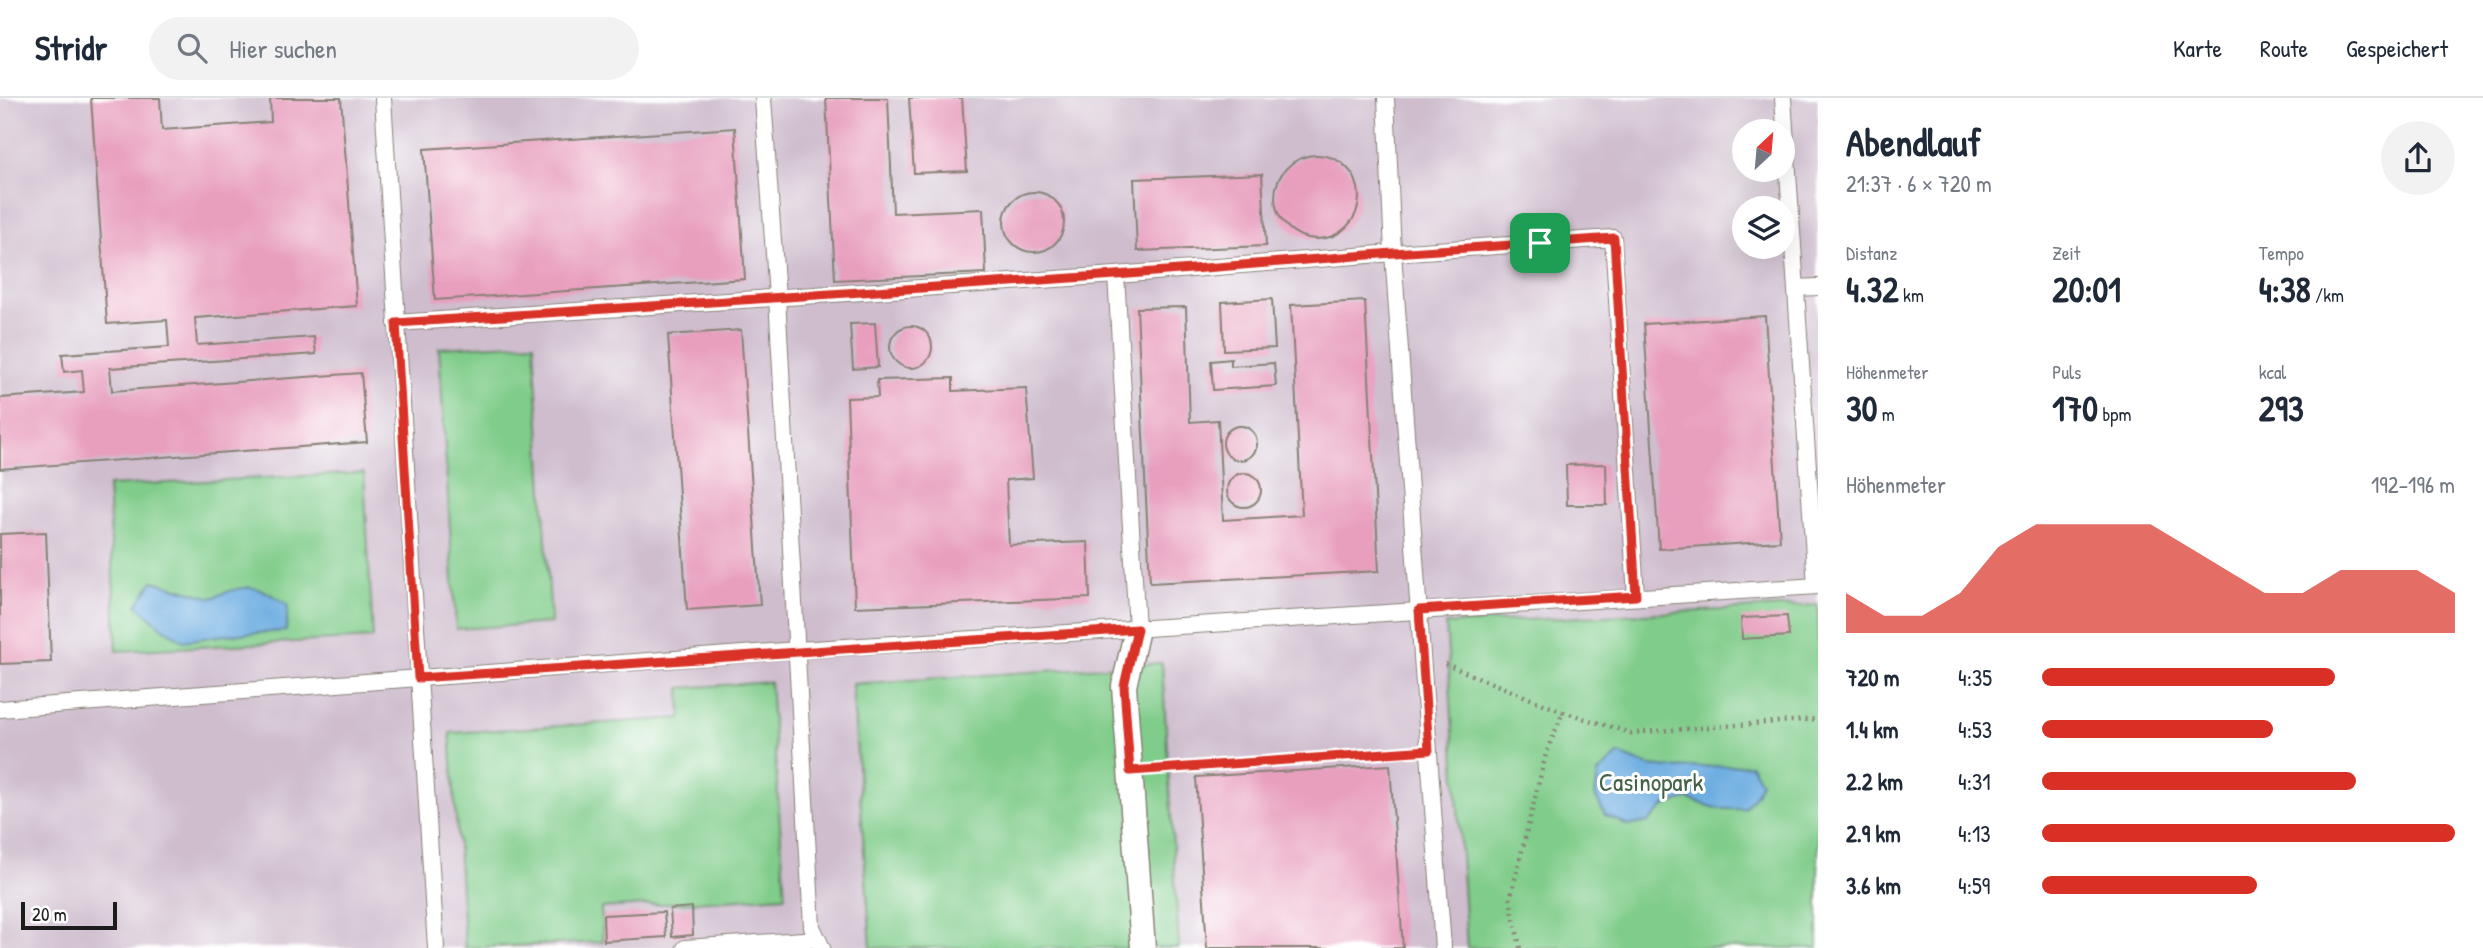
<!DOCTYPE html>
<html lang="de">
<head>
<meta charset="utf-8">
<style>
  body { margin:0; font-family:"Patrick Hand",sans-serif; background:#f2f2f3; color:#1f2937; height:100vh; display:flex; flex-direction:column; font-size:26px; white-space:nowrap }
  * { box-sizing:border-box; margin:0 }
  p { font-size:23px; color:#747a83 }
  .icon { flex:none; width:38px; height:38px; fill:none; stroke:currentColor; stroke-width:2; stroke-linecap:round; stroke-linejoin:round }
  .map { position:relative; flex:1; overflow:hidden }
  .sheet { display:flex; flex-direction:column; background:#fff; width:665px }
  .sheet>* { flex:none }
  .needle { width:46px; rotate:26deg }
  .fabs { position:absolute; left:1732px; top:21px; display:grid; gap:14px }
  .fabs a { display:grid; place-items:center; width:63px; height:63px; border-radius:50%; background:#fff; box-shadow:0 7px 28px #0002; font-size:35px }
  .scale { position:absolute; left:21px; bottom:18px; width:96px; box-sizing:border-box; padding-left:7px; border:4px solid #1c1c1c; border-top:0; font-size:19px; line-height:24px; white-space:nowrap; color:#1c1c1c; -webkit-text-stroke:5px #fff; paint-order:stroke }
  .pin { position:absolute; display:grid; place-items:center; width:60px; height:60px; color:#fff; margin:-30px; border-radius:14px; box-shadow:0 4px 10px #0006 }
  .round { display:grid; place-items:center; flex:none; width:74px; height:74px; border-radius:37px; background:#f2f2f3 }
  .headline { display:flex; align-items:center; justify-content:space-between; height:119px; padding:0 28px }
  h1 { font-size:38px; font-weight:700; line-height:52px }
  .stats { display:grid; grid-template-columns:repeat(3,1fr); gap:10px; height:119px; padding:7px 28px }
  .stats div { display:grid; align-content:center }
  .stats b { font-size:35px; font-weight:700 }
  .stats small { font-size:19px; font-weight:400 }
  .stats p { font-size:19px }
  .chart { height:196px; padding:14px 28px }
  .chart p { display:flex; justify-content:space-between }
  .chart svg { width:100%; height:126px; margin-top:7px; fill:#d93025; opacity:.7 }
  ul { padding:0 28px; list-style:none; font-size:23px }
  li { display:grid; grid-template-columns:112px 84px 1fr; align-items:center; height:52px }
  li i { height:18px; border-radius:9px; background:#d93025 }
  header { display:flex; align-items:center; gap:42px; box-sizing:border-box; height:98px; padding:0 35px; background:#fff; border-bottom:2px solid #e0e1e3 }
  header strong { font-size:33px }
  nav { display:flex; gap:38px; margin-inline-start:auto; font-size:24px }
  .search { width:490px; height:63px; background:#f2f2f3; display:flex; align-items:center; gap:18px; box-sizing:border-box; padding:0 24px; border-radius:38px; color:#747a83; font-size:26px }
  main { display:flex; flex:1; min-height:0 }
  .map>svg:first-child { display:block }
  .industrial { fill:#cfbdce; fill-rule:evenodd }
  .green { fill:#80cc8a; stroke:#4e7453; stroke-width:2 }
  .water { fill:#6dade1; stroke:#44647e; stroke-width:2 }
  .building { fill:#e89fbe }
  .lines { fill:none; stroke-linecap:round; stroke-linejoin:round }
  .service-casing { stroke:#878277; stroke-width:18 }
  .pedestrian-casing { stroke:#878277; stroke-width:27 }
  .path { stroke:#878277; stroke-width:4.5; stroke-dasharray:2 5; stroke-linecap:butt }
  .service { stroke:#fff; stroke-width:16 }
  .pedestrian { stroke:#fff; stroke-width:24 }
  .route-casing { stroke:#fff; stroke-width:14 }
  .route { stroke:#d93025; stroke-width:9 }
  .labels { text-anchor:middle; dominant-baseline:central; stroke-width:6; stroke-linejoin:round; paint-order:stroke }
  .park-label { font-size:26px; fill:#446248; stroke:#fff }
</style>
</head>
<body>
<header>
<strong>Stridr</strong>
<div class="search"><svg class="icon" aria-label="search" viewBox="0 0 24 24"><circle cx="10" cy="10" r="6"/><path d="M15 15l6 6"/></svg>Hier suchen</div>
<nav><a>Karte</a><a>Route</a><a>Gespeichert</a></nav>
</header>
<main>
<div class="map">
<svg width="1818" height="850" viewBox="0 0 1818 850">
  <rect width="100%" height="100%" fill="#fff"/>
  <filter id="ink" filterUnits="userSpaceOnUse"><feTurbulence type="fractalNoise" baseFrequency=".0143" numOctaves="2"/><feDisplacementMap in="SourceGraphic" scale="14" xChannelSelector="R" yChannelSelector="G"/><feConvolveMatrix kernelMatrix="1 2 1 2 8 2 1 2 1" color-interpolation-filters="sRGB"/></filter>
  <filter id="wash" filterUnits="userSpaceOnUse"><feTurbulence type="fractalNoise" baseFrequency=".00686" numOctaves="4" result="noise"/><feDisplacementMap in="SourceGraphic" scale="28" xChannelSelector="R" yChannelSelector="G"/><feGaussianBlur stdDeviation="1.57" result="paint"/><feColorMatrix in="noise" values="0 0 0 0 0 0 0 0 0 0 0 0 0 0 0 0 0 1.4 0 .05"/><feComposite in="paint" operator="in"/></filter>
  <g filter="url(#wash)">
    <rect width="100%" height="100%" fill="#f2e9d2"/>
    <path class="industrial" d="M0,0H1818V850H0ZM1745,33H1783V72H1745ZM1745,110H1783V149H1745Z"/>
    <g class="green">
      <path d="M534,245L551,525L456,531L439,250Z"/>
      <path d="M364,375L373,540L117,553L108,388Z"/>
      <path d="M1818,507V850H1467L1446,526Z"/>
      <path d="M1162,565L1179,850H871L852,586Z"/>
      <path d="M770,584L785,798L601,810L603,844L465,850L450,635L681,620L680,590Z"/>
    </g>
    <g class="water">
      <path d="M153,483L212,500C247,484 257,486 288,507L286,533L225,537L183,543L158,526L137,507Z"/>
      <path d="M1619,656L1649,668L1670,670L1751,667L1761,684L1756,696L1744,711H1719L1688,701L1666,707L1648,724L1628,728L1605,717L1595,698L1598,675Z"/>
    </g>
    <g id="blocks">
      <g class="building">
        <path d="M91,0H160L162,32L271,24L270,0H341L357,208L195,220L197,247L314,239L316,256L110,270L112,293L361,275L367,344L0,371V300L84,294L82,272L64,274L62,256L169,249L167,222L107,226Z"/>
        <path d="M826,0H888L893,115L983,111L986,175L835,182Z"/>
        <path d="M909,0H962L967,73L914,75Z"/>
        <path d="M735,30L745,181L435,202L424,51Z"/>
        <circle cx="1317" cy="99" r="42"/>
        <path d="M1262,76L1266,148L1137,153L1134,81Z"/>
        <circle cx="1034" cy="124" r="30"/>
        <path d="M1272,201L1275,250L1224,252L1222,204Z"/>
        <path d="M1365,203L1379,473L1150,485L1137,210L1186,209L1190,324L1218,322L1223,422L1302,417L1291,207Z"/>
        <path d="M1765,218L1780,443L1659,451L1644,226Z"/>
        <path d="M875,225L878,269L853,271L850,226Z"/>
        <circle cx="911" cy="249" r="21"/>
        <path d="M741,232L760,507L687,512L668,237Z"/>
        <path d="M1231,261V268L1274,265L1276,288L1213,292L1211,263Z"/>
        <path d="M953,280V293L1026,290L1033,380L1006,382L1009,447L1088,444L1090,500L855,509L847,300L878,299L877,282Z"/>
        <circle cx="1240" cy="345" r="17"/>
        <path d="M1606,366L1607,407H1567L1566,367Z"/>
        <circle cx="1244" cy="392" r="17"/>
        <path d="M46,434L51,564L0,566V436Z"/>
        <path d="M1787,518L1789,538L1742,541L1741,520Z"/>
        <path d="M1390,667L1403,850H1207L1196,679Z"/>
        <path d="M692,809L693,837L672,839L670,811Z"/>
        <path d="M664,814L666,839L604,843L603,817Z"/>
      </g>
    </g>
  </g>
  <g filter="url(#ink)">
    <use href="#blocks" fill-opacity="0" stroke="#878277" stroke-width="2"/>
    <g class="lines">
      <defs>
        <g id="service">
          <path d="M383,0L436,850"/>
          <path d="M763,0L777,199L812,829L822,850"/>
          <path d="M1386,0L1393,155L1443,850"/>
          <path d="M1783,0L1816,488"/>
          <path d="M1116,177L1137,531"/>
          <path d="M1796,190L1818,189"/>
          <path d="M396,225L1116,177L1393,155L1613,140L1636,498"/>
          <path d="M0,611L797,552L1818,488"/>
          <path d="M685,850L818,841"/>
        </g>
        <path id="pedestrian" d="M1137,531L1124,588L1143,850"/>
      </defs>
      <use href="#service" class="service-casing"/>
      <use href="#pedestrian" class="pedestrian-casing"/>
      <g class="path">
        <path d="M1445,566L1563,614"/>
        <path d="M1158,671L1408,653"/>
        <path d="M1520,850L1510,801L1546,656L1563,614L1631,635L1818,621"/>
      </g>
      <use href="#service" class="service"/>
      <use href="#pedestrian" class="pedestrian"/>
    </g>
  </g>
  <g class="lines" filter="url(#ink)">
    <defs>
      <path id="route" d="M1614,140L1636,498L1419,512L1429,652L1130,673L1124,588L1137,531L418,580L396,225L1116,177L1393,155Z"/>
    </defs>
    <use href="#route" class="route-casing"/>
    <use href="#route" class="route"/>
  </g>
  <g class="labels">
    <g class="park-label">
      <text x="1651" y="683">Casinopark</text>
    </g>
  </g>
</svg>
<div class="fabs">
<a><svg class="needle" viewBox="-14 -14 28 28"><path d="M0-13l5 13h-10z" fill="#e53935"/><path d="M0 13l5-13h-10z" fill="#747a83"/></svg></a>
<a><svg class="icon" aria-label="layers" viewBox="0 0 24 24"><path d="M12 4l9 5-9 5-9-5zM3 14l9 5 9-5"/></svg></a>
</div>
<div class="scale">20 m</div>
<div class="pin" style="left:1540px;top:145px;background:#1e9e55"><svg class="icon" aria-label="arrive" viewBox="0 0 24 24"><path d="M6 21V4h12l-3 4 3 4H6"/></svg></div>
</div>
<section class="sheet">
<div class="headline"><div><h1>Abendlauf</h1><p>21:37 · 6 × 720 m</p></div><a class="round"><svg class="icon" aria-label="share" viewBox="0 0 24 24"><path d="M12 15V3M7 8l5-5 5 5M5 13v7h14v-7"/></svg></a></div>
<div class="stats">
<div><p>Distanz</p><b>4.32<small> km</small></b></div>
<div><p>Zeit</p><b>20:01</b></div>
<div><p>Tempo</p><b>4:38<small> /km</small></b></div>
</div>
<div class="stats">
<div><p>Höhenmeter</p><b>30<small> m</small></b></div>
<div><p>Puls</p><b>170<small> bpm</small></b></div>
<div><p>kcal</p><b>293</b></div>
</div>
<div class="chart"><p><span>Höhenmeter</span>192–196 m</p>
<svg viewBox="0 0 160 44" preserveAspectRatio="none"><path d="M0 44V30L10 38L20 38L30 30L40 14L50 6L60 6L70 6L80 6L90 14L100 22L110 30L120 30L130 22L140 22L150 22L160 30V44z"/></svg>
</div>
<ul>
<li><b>720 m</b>4:35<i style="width:71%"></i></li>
<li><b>1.4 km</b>4:53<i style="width:56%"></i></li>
<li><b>2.2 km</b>4:31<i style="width:76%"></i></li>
<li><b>2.9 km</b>4:13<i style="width:100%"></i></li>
<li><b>3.6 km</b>4:59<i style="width:52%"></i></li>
</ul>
</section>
</main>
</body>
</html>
